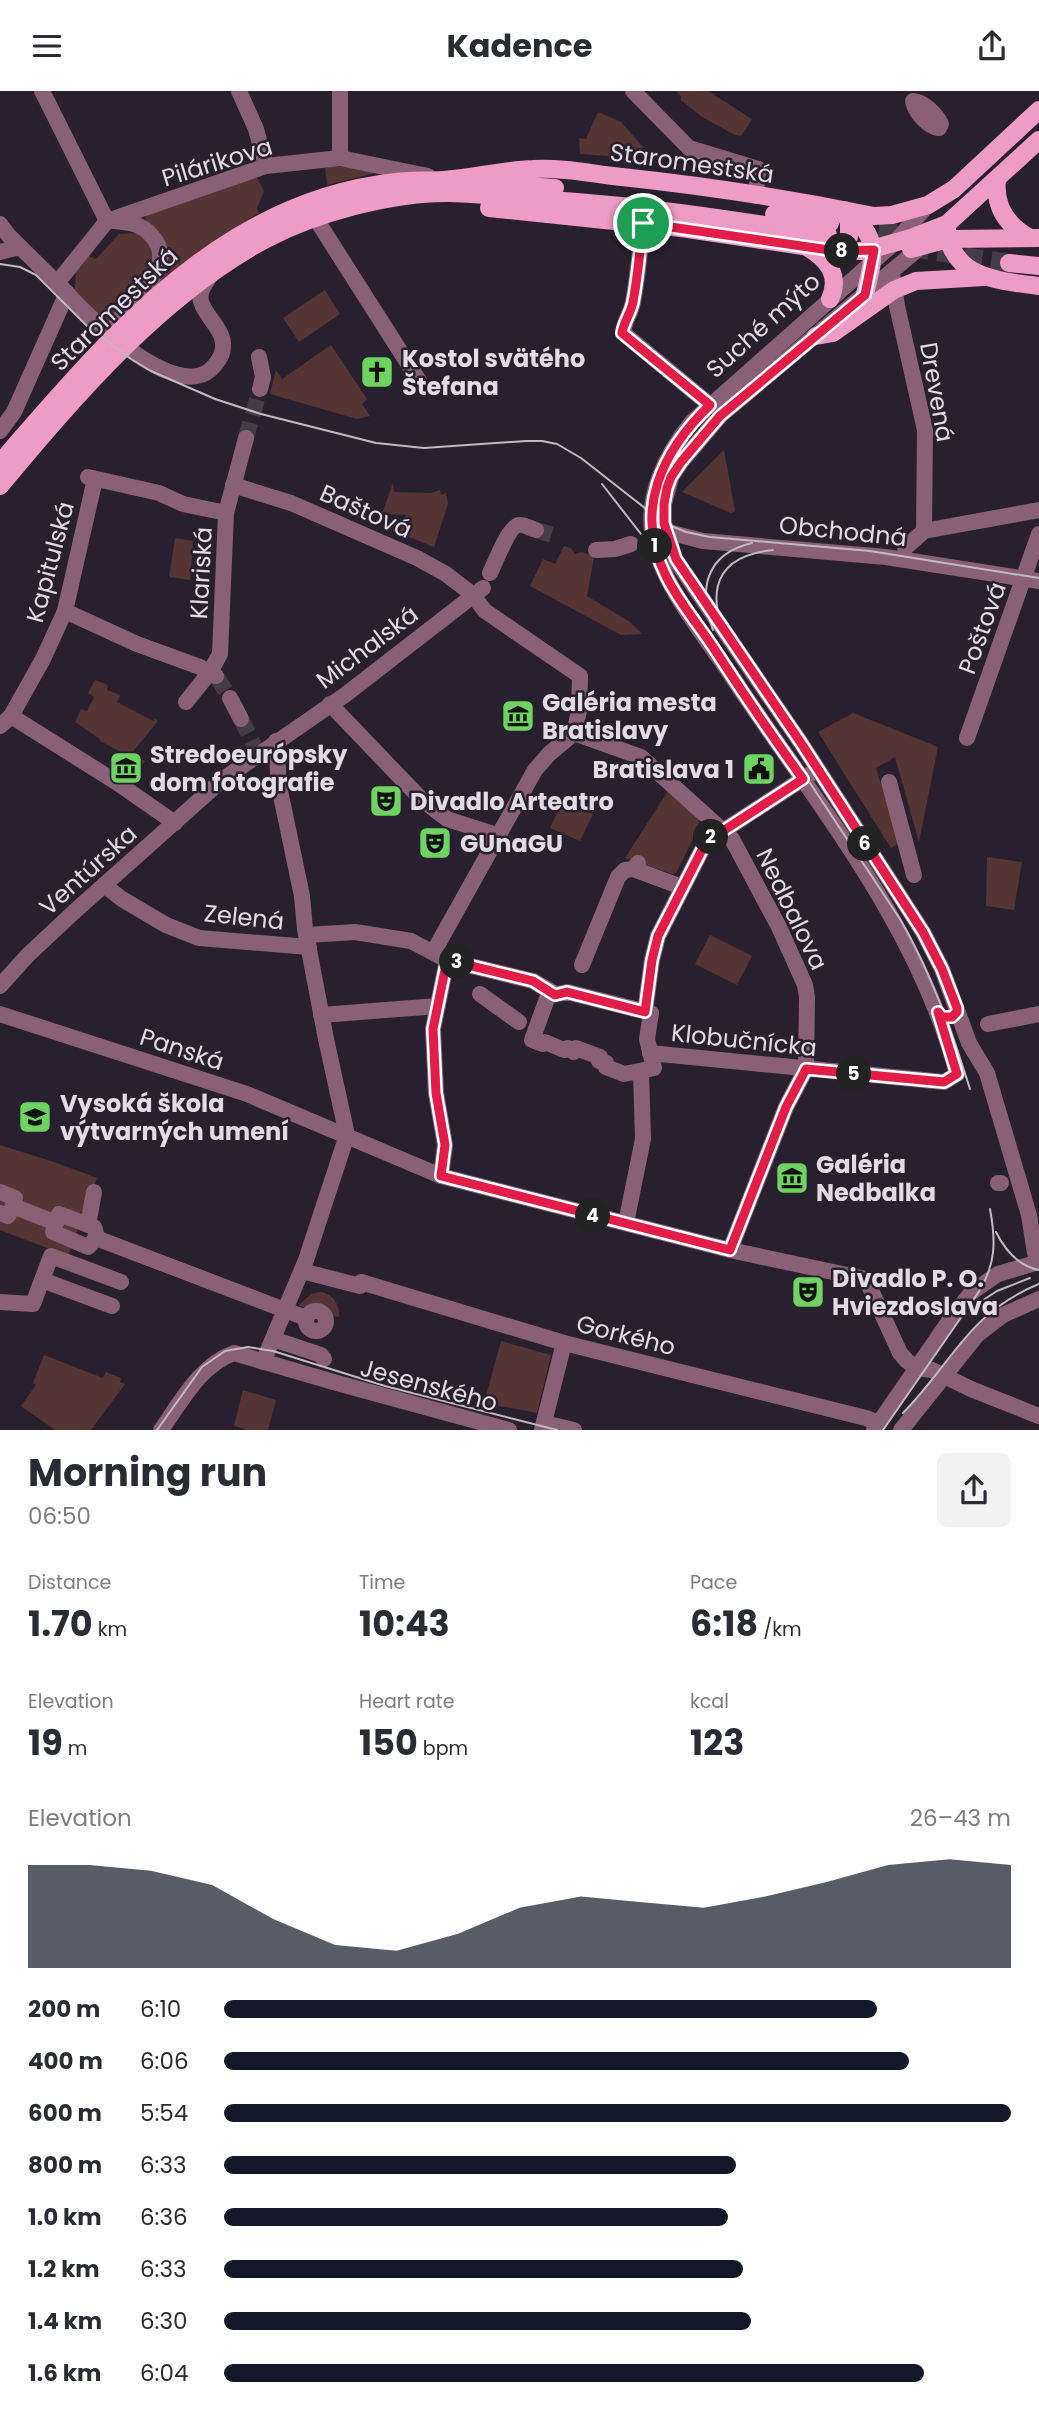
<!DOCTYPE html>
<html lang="en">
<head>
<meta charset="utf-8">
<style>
  body { margin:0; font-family:Poppins,sans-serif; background:#f2f2f3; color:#2b2b33; height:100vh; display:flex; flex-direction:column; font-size:26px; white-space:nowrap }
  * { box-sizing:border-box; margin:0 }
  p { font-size:23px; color:#7c7c81 }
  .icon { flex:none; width:38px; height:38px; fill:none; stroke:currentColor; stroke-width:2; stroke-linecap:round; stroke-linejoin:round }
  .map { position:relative; height:1339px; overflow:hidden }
  .panel { display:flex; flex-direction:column; background:#fff; flex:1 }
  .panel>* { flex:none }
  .pin { position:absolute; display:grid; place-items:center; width:60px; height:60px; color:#fff; margin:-30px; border:4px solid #fff; border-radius:50%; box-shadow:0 2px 7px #0007 }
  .km { position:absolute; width:35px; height:35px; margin:-18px; border-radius:50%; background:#222; color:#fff; font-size:19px; line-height:35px; text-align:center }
  .round { display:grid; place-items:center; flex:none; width:74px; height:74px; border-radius:10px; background:#f2f2f3 }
  .summary { display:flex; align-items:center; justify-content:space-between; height:119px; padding:0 28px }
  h1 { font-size:38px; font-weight:700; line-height:52px }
  .stats { display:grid; grid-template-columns:repeat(3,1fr); gap:10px; height:119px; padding:7px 28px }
  .stats div { display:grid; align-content:center }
  .stats b { font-size:35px; font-weight:700 }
  .stats small { font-size:19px; font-weight:400 }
  .stats p { font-size:19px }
  .chart { height:196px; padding:14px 28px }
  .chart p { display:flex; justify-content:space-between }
  .chart svg { width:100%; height:126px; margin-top:7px; fill:#111827; opacity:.7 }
  ul { padding:0 28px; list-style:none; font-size:23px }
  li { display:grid; grid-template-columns:112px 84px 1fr; align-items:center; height:52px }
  li i { height:18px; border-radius:9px; background:#111827 }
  header { display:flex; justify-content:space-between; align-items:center; height:91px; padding:0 28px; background:#fff; font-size:32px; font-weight:700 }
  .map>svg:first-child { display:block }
  .green { fill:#553534 }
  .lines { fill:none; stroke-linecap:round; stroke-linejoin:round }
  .minor-tunnel { stroke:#453c4a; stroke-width:16; stroke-dasharray:16 8; stroke-linecap:butt }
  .major-tunnel { stroke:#453c4a; stroke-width:18; stroke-dasharray:18 9; stroke-linecap:butt }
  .minor { stroke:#896075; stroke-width:16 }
  .major { stroke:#ee9bc7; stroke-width:18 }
  .tram { stroke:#c1bac5; stroke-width:2 }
  .route-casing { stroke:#fff; stroke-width:14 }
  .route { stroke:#e11d48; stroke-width:9 }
  .labels { text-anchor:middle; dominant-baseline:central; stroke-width:5; stroke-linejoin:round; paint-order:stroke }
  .street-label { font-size:24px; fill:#e1dbe5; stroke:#29202f }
  .poi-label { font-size:24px; font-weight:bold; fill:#e1dbe5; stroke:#29202f; text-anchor:start }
</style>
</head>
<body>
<header><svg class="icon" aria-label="menu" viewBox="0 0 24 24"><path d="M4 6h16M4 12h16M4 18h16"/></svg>Kadence<svg class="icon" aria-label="share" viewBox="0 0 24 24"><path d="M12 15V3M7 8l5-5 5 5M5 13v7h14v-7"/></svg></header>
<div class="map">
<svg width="1039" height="1339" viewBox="0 0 1039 1339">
  <rect width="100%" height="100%" fill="#29202f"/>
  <g class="green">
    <path d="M676,0H708L752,28L741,45L735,44L702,26L681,9V5Z"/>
    <path d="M598,21L621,31L643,56L642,62L635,61V67L580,63L579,47L586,48Z"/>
    <path d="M325,75L378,77L379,81L327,94Z"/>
    <path d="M255,83L264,100L257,117L259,122L203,158L159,194C171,160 172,153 145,129L146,123Z"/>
    <path d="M136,142L151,152L155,165L145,193L106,232L75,199L76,181L88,165L96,168L119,143Z"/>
    <path d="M325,199L340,223L299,251L283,227Z"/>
    <path d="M331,254L367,308L362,313L370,325L357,328L270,303L276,279L282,288Z"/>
    <path d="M724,359L735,420L731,422L682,401Z"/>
    <path d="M393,392L394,401L432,402L440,399L441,404L446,402L448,413L434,456L399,442L406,424L382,423Z"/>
    <path d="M175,447L193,450L190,489L169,486Z"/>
    <path d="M564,455L571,457L575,463L582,461L594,466L587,505L630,531L642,543L621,544L530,495L543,468L555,473Z"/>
    <path d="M95,589L108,594L107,599L120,604L117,611L153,630L155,628L158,630L131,663L145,670L143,673L100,650V648L75,631L81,618L87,620L94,606L88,602Z"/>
    <path d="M853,622L938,656L919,751L895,666L876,677L899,752L891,757L818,641Z"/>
    <path d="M668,700L698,728L700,734L676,782L672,783L625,767Z"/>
    <path d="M563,709L593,723L580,750L550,737Z"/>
    <path d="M987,766L1022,771L1014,819L986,815Z"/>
    <path d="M710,844L752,865L737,894L695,873Z"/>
    <path d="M0,1054L54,1071L97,1087L68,1165L0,1139Z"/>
    <path d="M320,1201C333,1203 340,1213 339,1226L327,1224L321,1218L298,1215L311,1203Z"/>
    <path d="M501,1250L551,1264L537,1322L484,1312Z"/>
    <path d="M44,1264L103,1287L106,1281L121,1287L120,1291L125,1293L91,1339H55L21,1315L36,1294L33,1292Z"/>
    <path d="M243,1299L276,1309L268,1339H247L234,1335Z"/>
  </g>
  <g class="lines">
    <g class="minor-tunnel">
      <path d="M246,347L260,298"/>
      <path d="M536,439L553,444"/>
      <path d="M217,586L230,607"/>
      <path d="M241,628L255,656"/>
    </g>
    <g class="major-tunnel">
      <path d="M852,135L914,145"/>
      <path d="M911,157L1009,172"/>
    </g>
    <g class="minor">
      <path d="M42,0L107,130"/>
      <path d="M239,0L256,38L266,75"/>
      <path d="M633,0L689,57L758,78L756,105"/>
      <path d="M913,10C924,11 936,23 941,33L939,37C928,36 915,21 913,10Z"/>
      <path d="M340,67V0"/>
      <path d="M316,128L421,293"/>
      <path d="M0,133L9,145L67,202L14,321L0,340"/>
      <path d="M643,133C640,158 638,185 633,211C631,222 624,230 623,242L710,314"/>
      <path d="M924,153L720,325L681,371L671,386L664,413V432L675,468L801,652L923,841L942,878L969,952L987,982L1029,1124L1035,1162"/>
      <path d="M0,161L20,156"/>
      <path d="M893,188L897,215L925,339L924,440"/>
      <path d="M57,192L107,130L266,75L340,67L428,85"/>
      <path d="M67,202C89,228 175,309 210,279C217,273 223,264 223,256C225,236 196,219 201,202C202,196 208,189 211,183"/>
      <path d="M109,246C114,238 118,229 123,222C140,201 177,174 152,145C142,133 129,131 113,130"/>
      <path d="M259,266L263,286L260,298"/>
      <path d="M88,386L159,402L183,413L226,422"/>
      <path d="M233,394L291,412L417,467L446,483L472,503L485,520L580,585L579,620L574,642"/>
      <path d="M659,434L672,442L703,450L886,466L1039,490"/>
      <path d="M905,457L924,440L1039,419"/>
      <path d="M596,459L615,458L631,453"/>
      <path d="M490,482C495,472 509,435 519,434C524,433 531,438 536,439"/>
      <path d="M65,520L137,553L200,576L216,585"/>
      <path d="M230,607L241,628"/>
      <path d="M186,611L210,581L220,563L226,422L246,347"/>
      <path d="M330,613L421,708L447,728L497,744"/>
      <path d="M11,625L116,691L175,732"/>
      <path d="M0,635L11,625L43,568L65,520L95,388"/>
      <path d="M574,642L641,666L732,748L779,836L805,894L807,906L806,978L786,1016L730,1159"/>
      <path d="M967,647L1039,443"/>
      <path d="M889,691L914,784"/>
      <path d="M638,772L633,778L682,796"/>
      <path d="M104,794L122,808L166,834L199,847L309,856"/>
      <path d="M307,844L355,841L411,850L447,869L533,890L555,903"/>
      <path d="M434,860L535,679L549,663L574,642"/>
      <path d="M582,874L618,786L625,779L633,778"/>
      <path d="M0,895L28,864L75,820L222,689L345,604L483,497"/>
      <path d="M567,901L651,922L647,948L654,977L624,983L606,976V972L599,970L600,966L576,957L574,961L568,957L564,959L545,951L543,953L532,949L548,905Z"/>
      <path d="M480,903L519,931"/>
      <path d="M645,921L652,869L658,845L706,751L812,682"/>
      <path d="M0,923L247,1003L441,1085L730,1159L866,1188L900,1262L907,1270L917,1277L932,1279L971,1298L1039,1325"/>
      <path d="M321,924L438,915"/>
      <path d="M988,933L1039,923"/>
      <path d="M650,962L944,991L957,983C918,833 815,711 731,584C705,545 661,493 653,447C645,405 666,363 692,331L893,153L928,114"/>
      <path d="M441,1085L445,1054L436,1002L433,938L447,869"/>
      <path d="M998,1092H1001"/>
      <path d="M0,1101L15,1107L13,1115"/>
      <path d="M0,1122L8,1125L13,1115L56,1132"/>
      <path d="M59,1123L94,1136C98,1144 95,1150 88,1156L53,1141Z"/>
      <path d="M626,1132L643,1048L641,981"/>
      <path d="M88,1134L94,1101"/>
      <path d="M96,1147L306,1227"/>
      <path d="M302,1180L360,1195"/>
      <path d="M42,1189L112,1215"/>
      <path d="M361,1191L564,1252L866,1327L879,1332"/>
      <path d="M0,1211L33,1213L51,1165L121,1191"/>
      <circle cx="316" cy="1230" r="10"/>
      <path d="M273,1248L321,1264L324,1268"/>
      <path d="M263,1271L306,1169L347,1044L326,948L305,838L302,805L279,695L276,650"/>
      <path d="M544,1332L574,1339"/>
      <path d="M161,1339C181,1311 200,1274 234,1262L337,1292L509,1339"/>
      <path d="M542,1339L564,1252"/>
      <path d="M874,1339L954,1223L972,1201L998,1183L1039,1171"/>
      <path d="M901,1339L977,1244L1003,1224L1039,1208"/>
    </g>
    <g class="major">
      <path d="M997,88C994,115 1006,134 1030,147"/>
      <path d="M482,92L555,97"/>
      <path d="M489,117L681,137L836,160H865L911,147L947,133L1039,49"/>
      <path d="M847,121C881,146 874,166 865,203"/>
      <path d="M774,123L830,132"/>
      <path d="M947,139C952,188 1001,190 1039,195"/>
      <path d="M807,156C827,168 841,184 830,208"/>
      <path d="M911,158L948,148L1039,147"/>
      <path d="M836,160L849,146V132L844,119"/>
      <path d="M1009,172L1039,175"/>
      <path d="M816,245L833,242L894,199L916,190L984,186"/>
      <path d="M0,372C70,291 144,202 237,146C285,117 339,97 396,91C411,89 427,90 443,89C473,87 503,79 533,78C562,76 593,83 622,86C706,95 791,108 874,125L892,124L928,114L954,98L1039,19"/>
      <path d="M0,395C76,304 161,204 266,148C316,122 393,101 450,102C483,103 517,107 550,109C644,115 735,129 828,144"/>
    </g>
    <g class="tram">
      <path d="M0,173L20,176L36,184L87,235L131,268L151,280L215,308L261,323L376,352L424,357L526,350H542L557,353L581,367L664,432L686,441L710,446L870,460L1039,487"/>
      <path d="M602,393L641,443L720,556L900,828C931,882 951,938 970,998"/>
      <path d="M713,539C698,499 705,463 752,452"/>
      <path d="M734,564C707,513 705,466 773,459"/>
      <path d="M996,1141C1005,1159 1018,1175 1039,1179"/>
      <path d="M974,1215L997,1200L1030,1187"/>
      <path d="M903,1322C953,1271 968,1222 1039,1193"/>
      <path d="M157,1339L202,1276L225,1260L248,1256L273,1260L385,1295L557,1339"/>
      <path d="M883,1339L978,1202C996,1174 996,1150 990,1118"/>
    </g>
  </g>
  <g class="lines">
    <defs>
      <path id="route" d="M643,132L836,160L874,159L865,204L720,325L681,371L671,386L667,397L664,413V432L676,468L801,652L923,841L942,878L957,917V921L952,926H942L938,921L957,983L944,991L806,978L786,1016L730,1159L441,1085L445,1054L436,1002L433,938L447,869L533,890L555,904L567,901L645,921L652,869L658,845L706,751L803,688C772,645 742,601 713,556C698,533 678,510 666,485C633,420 662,360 710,314L622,242C624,230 631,222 633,211C638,185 640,158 643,132Z"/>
    </defs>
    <use href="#route" class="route-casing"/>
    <use href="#route" class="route"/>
  </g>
  <defs>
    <symbol id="church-square" viewBox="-11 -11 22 22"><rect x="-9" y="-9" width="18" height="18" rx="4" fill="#6ed360" stroke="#29202f"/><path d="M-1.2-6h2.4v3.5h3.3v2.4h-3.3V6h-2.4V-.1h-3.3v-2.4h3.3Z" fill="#111"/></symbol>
    <symbol id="museum-square" viewBox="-11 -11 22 22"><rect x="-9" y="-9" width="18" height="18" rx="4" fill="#6ed360" stroke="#29202f"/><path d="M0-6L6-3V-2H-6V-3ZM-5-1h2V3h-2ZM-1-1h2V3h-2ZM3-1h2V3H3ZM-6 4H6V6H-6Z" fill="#111"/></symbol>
    <symbol id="civic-square" viewBox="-11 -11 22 22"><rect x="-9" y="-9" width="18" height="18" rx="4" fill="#6ed360" stroke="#29202f"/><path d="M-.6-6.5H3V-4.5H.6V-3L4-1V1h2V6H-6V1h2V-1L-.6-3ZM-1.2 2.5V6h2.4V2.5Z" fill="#111"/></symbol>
    <symbol id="theatre-square" viewBox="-11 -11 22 22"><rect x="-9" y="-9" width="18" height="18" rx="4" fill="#6ed360" stroke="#29202f"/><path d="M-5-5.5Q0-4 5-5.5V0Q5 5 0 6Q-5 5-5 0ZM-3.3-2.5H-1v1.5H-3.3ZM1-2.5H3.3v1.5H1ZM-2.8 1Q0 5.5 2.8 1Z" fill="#111"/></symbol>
    <symbol id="university-square" viewBox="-11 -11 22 22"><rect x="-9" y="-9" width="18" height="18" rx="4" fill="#6ed360" stroke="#29202f"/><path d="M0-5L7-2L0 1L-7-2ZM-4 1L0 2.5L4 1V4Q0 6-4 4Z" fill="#111"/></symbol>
  </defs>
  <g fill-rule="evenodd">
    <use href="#church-square" x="358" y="262" width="38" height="38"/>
    <use href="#museum-square" x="499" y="606" width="38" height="38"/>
    <use href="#museum-square" x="107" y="658" width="38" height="38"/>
    <use href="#civic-square" x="740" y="659" width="38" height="38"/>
    <use href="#theatre-square" x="367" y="691" width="38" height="38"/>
    <use href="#theatre-square" x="416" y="733" width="38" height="38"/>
    <use href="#university-square" x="16" y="1007" width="38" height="38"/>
    <use href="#museum-square" x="773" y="1068" width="38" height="38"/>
    <use href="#theatre-square" x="789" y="1182" width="38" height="38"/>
  </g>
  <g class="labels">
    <g class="street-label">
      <text transform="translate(217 71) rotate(-17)">Pilárikova</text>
      <text transform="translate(692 72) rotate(8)">Staromestská</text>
      <text transform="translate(114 218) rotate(-44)">Staromestská</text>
      <text transform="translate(763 234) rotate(-42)">Suché mýto</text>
      <text transform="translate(937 301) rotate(80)">Drevená</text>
      <text transform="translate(366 420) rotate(24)">Baštová</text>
      <text transform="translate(843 440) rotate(6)">Obchodná</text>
      <text transform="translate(50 471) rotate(-75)">Kapitulská</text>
      <text transform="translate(201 482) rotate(-87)">Klariská</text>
      <text transform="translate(982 537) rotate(-70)">Poštová</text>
      <text transform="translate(367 556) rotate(-37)">Michalská</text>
      <text transform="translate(88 779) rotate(-42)">Ventúrska</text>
      <text transform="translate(792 818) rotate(64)">Nedbalova</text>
      <text transform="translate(244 826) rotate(6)">Zelená</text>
      <text transform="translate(744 949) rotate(6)">Klobučnícka</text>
      <text transform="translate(182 958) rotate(18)">Panská</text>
      <text transform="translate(626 1244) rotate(14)">Gorkého</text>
      <text transform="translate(429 1294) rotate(15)">Jesenského</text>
    </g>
    <g class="poi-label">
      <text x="402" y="267">Kostol svätého<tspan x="402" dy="28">Štefana</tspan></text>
      <text x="542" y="611">Galéria mesta<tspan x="542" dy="28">Bratislavy</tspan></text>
      <text x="150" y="663">Stredoeurópsky<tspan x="150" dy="28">dom fotografie</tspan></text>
      <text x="734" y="678" text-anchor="end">Bratislava 1</text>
      <text x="410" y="710">Divadlo Arteatro</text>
      <text x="460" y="752">GUnaGU</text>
      <text x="60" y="1012">Vysoká škola<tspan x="60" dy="28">výtvarných umení</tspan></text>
      <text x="816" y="1073">Galéria<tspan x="816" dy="28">Nedbalka</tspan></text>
      <text x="832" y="1187">Divadlo P. O.<tspan x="832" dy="28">Hviezdoslava</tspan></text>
    </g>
  </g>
</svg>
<div class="pin" style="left:643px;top:132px;background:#1e9e55"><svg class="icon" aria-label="arrive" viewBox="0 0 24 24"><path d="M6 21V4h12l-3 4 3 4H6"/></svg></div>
<b class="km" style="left:655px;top:455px">1</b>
<b class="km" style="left:711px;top:746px">2</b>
<b class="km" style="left:457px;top:871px">3</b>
<b class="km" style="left:593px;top:1125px">4</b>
<b class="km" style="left:854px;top:983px">5</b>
<b class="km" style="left:865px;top:753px">6</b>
<b class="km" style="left:842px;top:160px">8</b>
</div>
<section class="panel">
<div class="summary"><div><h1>Morning run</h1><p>06:50</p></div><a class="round"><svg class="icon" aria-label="share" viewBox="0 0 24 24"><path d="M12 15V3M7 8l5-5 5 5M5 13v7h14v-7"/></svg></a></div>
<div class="stats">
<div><p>Distance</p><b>1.70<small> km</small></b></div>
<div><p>Time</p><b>10:43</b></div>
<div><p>Pace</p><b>6:18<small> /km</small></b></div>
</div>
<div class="stats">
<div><p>Elevation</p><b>19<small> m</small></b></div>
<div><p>Heart rate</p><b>150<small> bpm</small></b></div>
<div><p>kcal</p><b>123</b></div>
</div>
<div class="chart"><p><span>Elevation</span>26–43 m</p>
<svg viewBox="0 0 160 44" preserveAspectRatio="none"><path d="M0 44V8L10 8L20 10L30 15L40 27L50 36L60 38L70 32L80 23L90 19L100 21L110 23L120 19L130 14L140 8L150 6L160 8V44z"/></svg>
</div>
<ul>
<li><b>200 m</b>6:10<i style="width:83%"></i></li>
<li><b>400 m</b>6:06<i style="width:87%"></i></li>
<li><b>600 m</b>5:54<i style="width:100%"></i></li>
<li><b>800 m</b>6:33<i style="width:65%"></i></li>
<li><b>1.0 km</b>6:36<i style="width:64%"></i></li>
<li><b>1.2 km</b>6:33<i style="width:66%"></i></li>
<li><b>1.4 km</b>6:30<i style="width:67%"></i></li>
<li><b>1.6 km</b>6:04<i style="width:89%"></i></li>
</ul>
</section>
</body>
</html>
